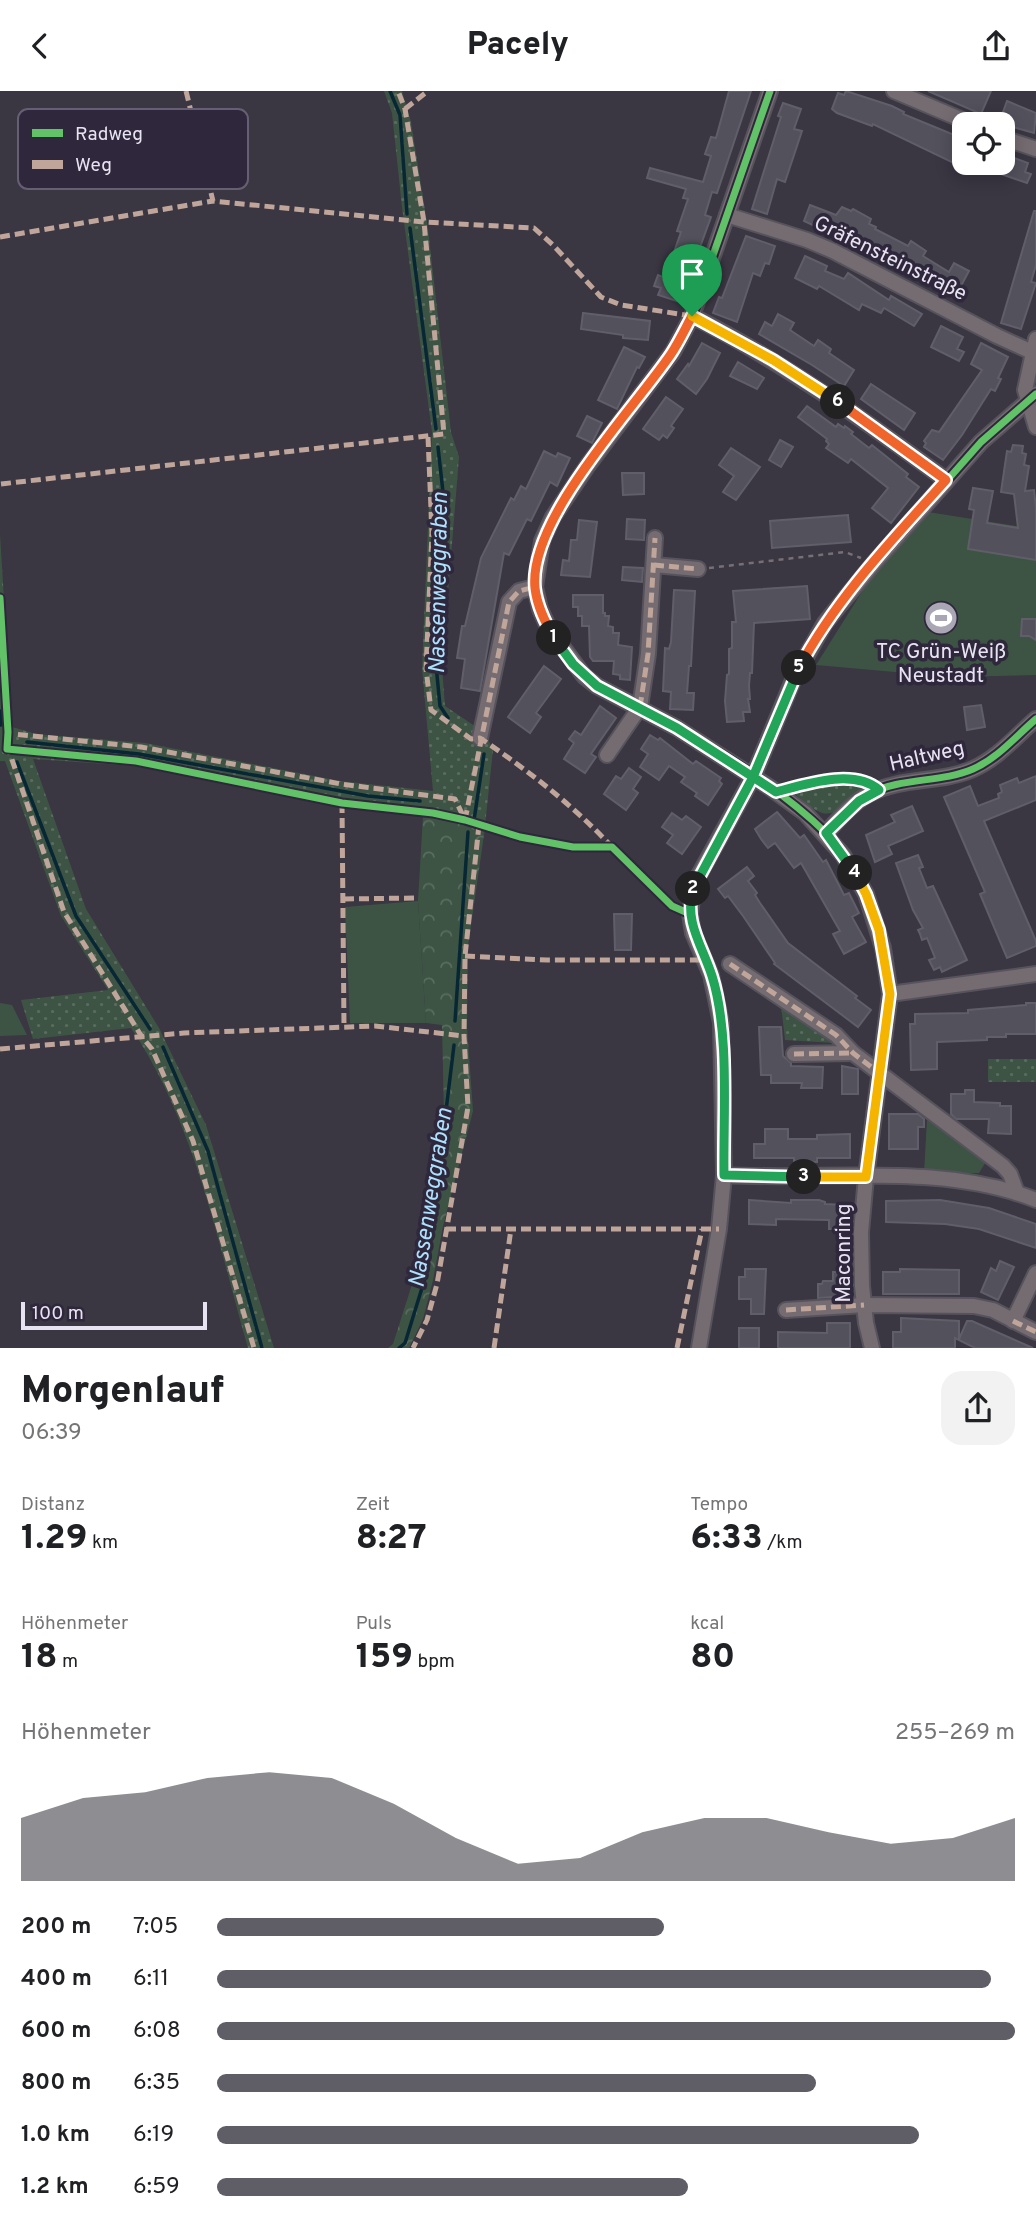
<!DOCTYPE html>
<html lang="de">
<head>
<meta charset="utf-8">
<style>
  body { margin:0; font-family:Overpass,sans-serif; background:#f2f2f2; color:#202124; height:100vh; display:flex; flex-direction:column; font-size:26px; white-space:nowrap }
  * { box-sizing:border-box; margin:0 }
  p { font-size:23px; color:#757577 }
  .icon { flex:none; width:38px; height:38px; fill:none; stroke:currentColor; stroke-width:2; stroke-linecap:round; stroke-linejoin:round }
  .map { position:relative; height:1257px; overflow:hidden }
  .sheet { display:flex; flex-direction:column; background:#fff; flex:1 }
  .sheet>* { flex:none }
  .tools { position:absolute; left:952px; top:21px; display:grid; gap:14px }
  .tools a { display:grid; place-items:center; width:63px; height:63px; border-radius:14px; background:#fff; box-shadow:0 4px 18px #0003; font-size:35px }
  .scale { position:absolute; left:21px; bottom:18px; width:186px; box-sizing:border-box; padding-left:7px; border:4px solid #e8e3f2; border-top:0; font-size:19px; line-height:24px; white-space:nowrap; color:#e8e3f2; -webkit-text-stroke:5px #2f273c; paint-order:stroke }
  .pin { position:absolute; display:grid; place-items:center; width:60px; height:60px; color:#fff; margin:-72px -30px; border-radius:50% 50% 50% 0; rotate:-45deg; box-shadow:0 0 7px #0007 }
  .pin .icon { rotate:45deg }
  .km { position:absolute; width:35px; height:35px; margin:-18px; border-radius:50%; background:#222; color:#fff; font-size:19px; line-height:35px; text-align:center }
  .round { display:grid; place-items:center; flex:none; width:74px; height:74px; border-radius:21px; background:#f2f2f2 }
  .headline { display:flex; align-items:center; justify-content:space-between; height:119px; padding:0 21px }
  h1 { font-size:38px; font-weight:800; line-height:52px }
  .figures { display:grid; grid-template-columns:repeat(3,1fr); gap:10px; height:119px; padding:7px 21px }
  .figures div { display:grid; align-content:center }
  .figures b { font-size:35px; font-weight:800 }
  .figures small { font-size:19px; font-weight:400 }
  .figures p { font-size:19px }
  .chart { height:196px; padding:14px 21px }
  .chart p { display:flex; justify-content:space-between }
  .chart svg { width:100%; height:126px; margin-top:7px; fill:#5f5d65; opacity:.7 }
  ul { padding:0 21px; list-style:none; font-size:23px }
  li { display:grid; grid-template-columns:112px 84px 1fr; align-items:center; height:52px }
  li i { height:18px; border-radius:9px; background:#5f5d65 }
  header { display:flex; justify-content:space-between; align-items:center; height:91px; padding:0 21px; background:#fff; font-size:32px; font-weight:800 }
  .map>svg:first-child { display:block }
  .grass { fill:url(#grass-dots) }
  .forest { fill:url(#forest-crowns) }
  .green { fill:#3d5444 }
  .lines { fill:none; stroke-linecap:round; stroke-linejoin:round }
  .stream { stroke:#082735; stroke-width:3.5 }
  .building { fill:#53515c; stroke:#605e69; stroke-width:2 }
  .minor-casing { stroke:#57535d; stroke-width:18 }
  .path { stroke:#766f75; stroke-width:2.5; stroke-dasharray:5 5; stroke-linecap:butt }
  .minor { stroke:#756c71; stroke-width:14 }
  .quiet { stroke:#c0a59a; stroke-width:5; stroke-dasharray:10 5; stroke-linecap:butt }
  .cycleway-casing { stroke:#2f273c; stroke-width:11 }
  .cycleway { stroke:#61c268; stroke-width:7 }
  .split-1-casing { stroke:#fff; stroke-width:14 }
  .split-2-casing { stroke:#fff; stroke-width:14 }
  .split-3-casing { stroke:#fff; stroke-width:14 }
  .split-4-casing { stroke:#fff; stroke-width:14 }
  .split-5-casing { stroke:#fff; stroke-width:14 }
  .split-6-casing { stroke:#fff; stroke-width:14 }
  .split-7-casing { stroke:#fff; stroke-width:14 }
  .split-1 { stroke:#f0652b; stroke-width:9 }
  .split-2 { stroke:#22a559; stroke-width:9 }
  .split-3 { stroke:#22a559; stroke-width:9 }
  .split-4 { stroke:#f5b400; stroke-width:9 }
  .split-5 { stroke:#22a559; stroke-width:9 }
  .split-6 { stroke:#f0652b; stroke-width:9 }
  .split-7 { stroke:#f5b400; stroke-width:9 }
  .labels { text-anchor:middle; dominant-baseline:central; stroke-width:7; stroke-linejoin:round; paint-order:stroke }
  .street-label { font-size:21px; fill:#e8e3f2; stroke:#2f273c }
  .poi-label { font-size:21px; fill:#e8e3f2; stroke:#2f273c }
  .water-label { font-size:23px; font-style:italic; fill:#ade1fd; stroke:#2f273c }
  .key { fill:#2f273c; stroke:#665f73; stroke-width:2 }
  .key-label { font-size:19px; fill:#e8e3f2 }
</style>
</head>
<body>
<header><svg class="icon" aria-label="back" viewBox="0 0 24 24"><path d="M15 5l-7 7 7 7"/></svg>Pacely<svg class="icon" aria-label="share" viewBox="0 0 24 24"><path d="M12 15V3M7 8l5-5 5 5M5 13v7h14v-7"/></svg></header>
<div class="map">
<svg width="1036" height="1257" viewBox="0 0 1036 1257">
  <defs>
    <pattern id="grass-dots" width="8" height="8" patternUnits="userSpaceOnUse" patternTransform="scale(1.75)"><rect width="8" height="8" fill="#3d5444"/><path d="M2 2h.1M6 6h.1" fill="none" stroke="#596c5f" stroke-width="1.8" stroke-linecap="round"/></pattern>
    <pattern id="forest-crowns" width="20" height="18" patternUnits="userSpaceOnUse" patternTransform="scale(1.75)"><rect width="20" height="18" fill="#3d5444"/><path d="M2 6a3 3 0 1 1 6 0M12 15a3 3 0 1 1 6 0" fill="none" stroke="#596c5f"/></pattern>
  </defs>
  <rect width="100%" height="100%" fill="#3a3642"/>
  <g class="grass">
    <path d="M384,0H402L411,31L428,138L451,341L459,366L442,577L445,615L485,642L493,659L484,744L461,733L423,725L350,717L135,675L33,668L86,818L159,937L206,1034L274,1257H248C217,1149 195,1032 131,937L33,948L21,909L108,899L61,825L5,670H0V444L12,636L36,643L145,652L340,690L433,700L422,577L432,341L402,116L392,22Z"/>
    <path d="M822,691L869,695C857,704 836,729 820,721C810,717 800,707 792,700Z"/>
    <path d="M781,914L835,952L785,949Z"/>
    <rect x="988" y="968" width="48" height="23"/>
  </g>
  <path class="forest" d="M423,725L461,733L484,744L468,855L467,936L473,1020L443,1135L433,1189L423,1228L409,1257H388L393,1253L416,1181L444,1023L442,934L426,932L418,810Z"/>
  <g class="green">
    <path d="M928,421L1036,438V584L951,586L816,574L875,480Z"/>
    <path d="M418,810L426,932H350L345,816Z"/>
    <path d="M0,912L12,914L27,944L0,945Z"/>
    <path d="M927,1029L987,1069L979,1082H924Z"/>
  </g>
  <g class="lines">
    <g class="stream">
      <path d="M390,0L400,24L407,123"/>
      <path d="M410,137L436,338"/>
      <path d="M438,356L443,401L436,574L440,615L448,627"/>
      <path d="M0,620L1,634"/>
      <path d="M27,651L139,663L368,705L420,710"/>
      <path d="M17,671L76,825L150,938"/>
      <path d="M474,729L484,663"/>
      <path d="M455,930L468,741"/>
      <path d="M163,956L208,1060L262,1257"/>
      <path d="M399,1257L405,1252L426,1184L454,954"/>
    </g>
  </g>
  <g class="building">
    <path d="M729,0H751L717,102L712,101L705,124L711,126L680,211L658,204L661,197L654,195L658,184L668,188L677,162L674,161L681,141L677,140L688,108L683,107L686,98L647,87L650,77L703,91L711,65L705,63L711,46L716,47Z"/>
    <path d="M846,0L892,15L904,21L903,23L964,48V77L873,33L872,35L837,22L832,18L838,2L844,4Z"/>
    <path d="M928,0H991L981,23Z"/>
    <path d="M1007,10L1036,22L1034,42L999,32Z"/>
    <path d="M783,12L801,18L794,38L802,40L785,91L777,88L767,123L752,118L781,26L778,25Z"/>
    <path d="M1003,63L1028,72L1025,81L1031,83L1027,92L972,73L1003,72Z"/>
    <path d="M810,114L836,124L842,116L851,120L853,118L871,128L869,133L876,136L875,138L908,155L911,150L926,160L923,165L949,181L954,172L969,180L955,206L913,182L911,184L896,175L898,171L859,152L858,155L804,130Z"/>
    <path d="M1034,120H1036V174L1031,191L1036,192L1021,238L1001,232Z"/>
    <path d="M746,145L775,155L769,173L765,172L760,185L753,182L737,231L713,222L719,206L722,207Z"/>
    <path d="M805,165L827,175L825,180L844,188L848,182L889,209L891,205L922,223L914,235L884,217L881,222L862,213L859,219L819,195L817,198L795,187Z"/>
    <path d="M583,222L650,230L648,249L623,247V244L581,238Z"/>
    <path d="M778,223L794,232L790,239L814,255L818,249L831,258L829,262L854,279L844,295L812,274L759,243L765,231L772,235Z"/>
    <path d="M941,235L963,246L957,258L964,261L959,270L931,256Z"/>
    <path d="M702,252L720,262L707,288L696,303L677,288L688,273L689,275Z"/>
    <path d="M981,252L1008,266L998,287L1001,288L995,300L991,298L962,344L943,369L924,356L926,352L924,350L932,339L939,341L982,279L971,273Z"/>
    <path d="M624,256L645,266L639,277L637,276L617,318L598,309Z"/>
    <path d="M738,271L764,287L757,298L730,285Z"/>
    <path d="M871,293L915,322L904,339L861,308Z"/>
    <path d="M666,306L683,318L671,335L674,337L667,347L663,344L659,349L643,338Z"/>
    <path d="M807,315L836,336L838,333L844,337L845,335L853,341L851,343L869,357L872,354L908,383L906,386L919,396L891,432L872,417L888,397L851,368L848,372L826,357L829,353L826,350L827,348L798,326Z"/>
    <path d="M587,325L602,332L592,352L577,345Z"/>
    <path d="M780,349L793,356L781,376L769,369Z"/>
    <path d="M1013,354L1023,355L1022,362L1026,363L1024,374L1029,375L1025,400L1034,399L1036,417V469L968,458L974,419L969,418L973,397L993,400L987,432L1018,437L1014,403L1001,401L1007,360L1011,361Z"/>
    <path d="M731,357L760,376L736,409L723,401L734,385L719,374Z"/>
    <path d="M544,360L556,366L558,362L570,367L557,395L550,391L531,430L527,428L509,464L504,462L480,600L461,597L465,568L457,567L462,535H465L481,467L511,407L514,409L521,395L526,398Z"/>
    <path d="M622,382H644V403L623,404Z"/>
    <path d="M848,424L851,451L772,457L770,430Z"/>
    <path d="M627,428L645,429L644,449L626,448Z"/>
    <path d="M579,429L597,431L590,486L561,484L563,469L569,470L571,449H577Z"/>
    <path d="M623,476L643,477L642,491L622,489Z"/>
    <path d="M807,495L810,528L754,532L752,582H750L749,595L750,608H748L750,621H743L744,630L727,631L725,610L727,584L729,583V558L732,557V531H736L733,500Z"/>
    <path d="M674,499L695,500L691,575H689L687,602H694L693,619L670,618L671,601L663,600L665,557L669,558L671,551Z"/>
    <path d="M573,504H603V522H605V525H609L608,535L613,536V542H619L618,554L632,556L630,589L620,588V584L613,583L614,570H593L590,566L589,535H582V525H578V516H573Z"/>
    <path d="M1022,528H1036V549L1029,545H1021Z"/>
    <path d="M544,575L561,588L536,622L541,626L530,642L508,626Z"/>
    <path d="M981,614L985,636L967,639L964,616Z"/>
    <path d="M600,615L616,627L591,663L596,666L585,682L564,668L574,652L569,648L575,640L581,644Z"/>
    <path d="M650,644L658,649L660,647L693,673L696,670L721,687L719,690L722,693L708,714L695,705L697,702L681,691L685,686L669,675L659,689L640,676L648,663L641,658Z"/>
    <path d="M629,677L641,686L633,698L638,702L626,719L604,703L616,685L621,688Z"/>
    <path d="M1036,685V709L984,730L1036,850V855L1007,867L980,803L985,801L944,706L970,695L978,715L999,707L998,703L1002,701L1000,694L1017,687L1019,692Z"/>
    <path d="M912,715L923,740L888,755L892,763L875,771L866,744L895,731L891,724Z"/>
    <path d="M777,721L800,747L804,744L823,771L826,769L844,804L849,802L859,822L852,826L866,851L844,863L833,843L840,840L801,772L794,777L775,752L768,757L761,748L755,738Z"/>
    <path d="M672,722L682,729L686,725L701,736L682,763L667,752L673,744L662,736Z"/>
    <path d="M918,764L923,776L919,777L927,797L933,795L967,869L942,881L940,876L934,879L929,869L935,867L927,847L922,849L920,843L918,839L923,837L913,819L896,772Z"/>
    <path d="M747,776L754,785L748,790L757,802L755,804L760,812L788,852L857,905L855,907L871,919L858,936L774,873L775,872L743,825L728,805L725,807L718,798Z"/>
    <path d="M614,823H632L631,859H615Z"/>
    <path d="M1026,912H1036V943H1006V946H987V949L937,951V978L911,979L910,933H915V923L968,922V919L1026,914Z"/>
    <path d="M759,936H781L783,965L791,972V975L823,976L822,997H801L802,992H771V984H761Z"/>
    <path d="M842,975L858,978V1003H842Z"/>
    <path d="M965,999H974V1011L1000,1012V1015H1011V1043L988,1042L989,1028H956L951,1023V1003H965Z"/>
    <path d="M889,1023H918L924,1028V1036H918V1058H889Z"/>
    <path d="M765,1038H788V1048H817V1044L850,1043V1067H817V1071L794,1070V1067H754V1053H765Z"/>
    <path d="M749,1109L791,1112V1109H819L825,1111V1113L845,1114V1138H829V1129L776,1128V1134L749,1133Z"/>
    <path d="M940,1109L989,1117L1036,1133V1157L979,1138L945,1133L886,1131V1110Z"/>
    <path d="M1000,1170L1014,1176L998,1209L981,1201L991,1177L996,1180Z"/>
    <path d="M745,1178H766L764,1223H751V1208H739V1186H745Z"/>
    <path d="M900,1178L959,1179V1203H883V1181H900Z"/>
    <path d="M833,1181H847V1205L818,1207V1193H822L823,1190H833Z"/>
    <path d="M901,1227L959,1230V1248L967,1230H972L1033,1257H975L955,1247V1257H893V1241H901Z"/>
    <path d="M827,1232H850V1257H778V1241L827,1242Z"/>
    <rect x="739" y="1237" width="20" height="20"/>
  </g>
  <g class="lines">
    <defs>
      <g id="minor">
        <path d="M770,0L692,225L673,261L588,374L553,426L542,450L535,496L540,518L548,536L584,585L597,595L677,637L769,696L805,722L843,764L866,803L883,857L890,903L866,1086L861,1141L862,1195L866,1232L872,1257"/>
        <path d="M894,0L972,33"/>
        <path d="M1003,47L1036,58"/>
        <path d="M727,124L807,149L833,160L997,245L1032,261"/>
        <path d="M692,225C783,271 864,329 946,389"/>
        <path d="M1036,248L1025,299L1036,336"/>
        <path d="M654,474L698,478"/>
        <path d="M480,647L509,511L519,500L535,496"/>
        <path d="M607,664L640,616L648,563L655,447"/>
        <path d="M826,742C839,728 852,712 869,703C901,686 941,692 973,678C998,667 1016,645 1036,628"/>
        <path d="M730,873L836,944L853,962L1003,1075L1010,1083L1017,1102"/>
        <path d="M890,903L1036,883"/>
        <path d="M794,963L853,962"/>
        <path d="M724,1084C825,1090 941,1071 1036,1109"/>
        <path d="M786,1219L864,1214L974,1215L993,1219L1036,1241"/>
        <path d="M1013,1230L1036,1182"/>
        <path d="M699,1257L719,1138L724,1084L721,932L711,884L693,842L690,823L694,793L753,686L794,587L825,532L874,472L981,351L1036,303"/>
      </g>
    </defs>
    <use href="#minor" class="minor-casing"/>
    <g class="path">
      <path d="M709,477L845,461L861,467"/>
      <path d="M792,697L824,688L865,690"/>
    </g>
    <use href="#minor" class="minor"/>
    <g class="quiet">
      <path d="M186,0L213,110L424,131L534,137L553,154L601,206L621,214L692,225"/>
      <path d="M405,18L428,0"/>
      <path d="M0,146L213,110"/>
      <path d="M428,346L432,442L426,578L431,619L471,648L480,647C529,680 574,715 614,758"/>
      <path d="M1,393L444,343L424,131L405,18L398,0"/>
      <path d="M654,474L698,478"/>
      <path d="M640,616L648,563L655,447"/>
      <path d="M3,642L141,656L341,693L455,708L465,729L479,734L465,865L464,945L468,1016L437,1193L427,1229L413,1257"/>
      <path d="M7,654L64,821L142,946L152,958L193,1050L254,1257"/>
      <path d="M342,712L344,936"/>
      <path d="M465,729L509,511L519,500L535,496"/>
      <path d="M344,808L414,807"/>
      <path d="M465,865L547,869H706"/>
      <path d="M730,873L836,944L853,962L879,982"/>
      <path d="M0,958L184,942L375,935L464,945"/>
      <path d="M794,963L853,962"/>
      <path d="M446,1138H719"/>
      <path d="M786,1219L864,1214"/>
      <path d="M1013,1230L1036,1241"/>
      <path d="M494,1257L511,1138"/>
      <path d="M677,1257L702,1138"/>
    </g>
    <defs>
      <g id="cycleway">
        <path d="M770,0C753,50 735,100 718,150C709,175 702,201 692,225C658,302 527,415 535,497C538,528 560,562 582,584C603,604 636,614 661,628C717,659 780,697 826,742C839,728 852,712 869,703C901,686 941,692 973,678C998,667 1016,645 1036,628"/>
        <path d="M0,507L8,641L7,658L136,670L342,712L433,722L465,729L520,746L573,756H612L672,815L690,823L694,793L753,686L794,587L825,532L874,472L981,351L1036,303"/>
      </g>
    </defs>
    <use href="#cycleway" class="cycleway-casing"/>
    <use href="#cycleway" class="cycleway"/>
  </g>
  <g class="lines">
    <defs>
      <path id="split-1" d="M554,547C545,531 537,515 535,497C528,428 633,319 671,263C679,251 685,238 692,225"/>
      <path id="split-2" d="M554,547L573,573L597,595L677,637L753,686L693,798"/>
      <path id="split-3" d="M693,798C684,831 702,854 712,885C730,942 723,1024 724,1084L804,1086"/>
      <path id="split-4" d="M804,1086H866L890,903L879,839L866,803L855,782"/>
      <path id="split-5" d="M799,577L753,686L776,701C806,693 854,677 879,699L859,710L826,742L855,782"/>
      <path id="split-6" d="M799,577C836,507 893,448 946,389L838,311"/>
      <path id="split-7" d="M692,225L773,269L838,311"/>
    </defs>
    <use href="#split-1" class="split-1-casing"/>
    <use href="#split-2" class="split-2-casing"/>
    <use href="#split-3" class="split-3-casing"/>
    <use href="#split-4" class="split-4-casing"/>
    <use href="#split-5" class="split-5-casing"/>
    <use href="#split-6" class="split-6-casing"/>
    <use href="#split-7" class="split-7-casing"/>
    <use href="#split-1" class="split-1"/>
    <use href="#split-2" class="split-2"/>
    <use href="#split-3" class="split-3"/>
    <use href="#split-4" class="split-4"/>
    <use href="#split-5" class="split-5"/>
    <use href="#split-6" class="split-6"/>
    <use href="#split-7" class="split-7"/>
  </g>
  <defs>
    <symbol id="stadium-disc" viewBox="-11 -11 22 22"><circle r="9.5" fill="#aba6b4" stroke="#2f273c"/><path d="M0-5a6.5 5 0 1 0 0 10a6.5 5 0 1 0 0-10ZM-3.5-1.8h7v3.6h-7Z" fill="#fff"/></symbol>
  </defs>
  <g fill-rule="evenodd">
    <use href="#stadium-disc" x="922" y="508" width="38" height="38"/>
  </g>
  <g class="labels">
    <g class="street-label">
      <text transform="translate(890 168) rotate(26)">Gräfensteinstraße</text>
      <text transform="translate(927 666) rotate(-13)">Haltweg</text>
      <text transform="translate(844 1162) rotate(-90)">Maconring</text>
    </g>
    <g class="poi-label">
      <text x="941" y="561">TC Grün-Weiß<tspan x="941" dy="24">Neustadt</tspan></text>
    </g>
    <g class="water-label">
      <text transform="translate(440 492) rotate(-89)">Nassenweggraben</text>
      <text transform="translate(432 1107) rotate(-81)">Nassenweggraben</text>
    </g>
  </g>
  <rect x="18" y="18" width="230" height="80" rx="10" class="key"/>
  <rect x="32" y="38" width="31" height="8" fill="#61c268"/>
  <rect x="32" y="69" width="31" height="9" fill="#c0a59a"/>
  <g class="key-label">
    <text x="75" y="49">Radweg</text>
    <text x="75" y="80">Weg</text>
  </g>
</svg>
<div class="tools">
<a><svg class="icon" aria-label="locate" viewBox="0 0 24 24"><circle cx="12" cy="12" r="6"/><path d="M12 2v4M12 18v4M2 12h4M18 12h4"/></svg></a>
</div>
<div class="scale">100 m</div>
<div class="pin" style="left:692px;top:225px;background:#1e9e55"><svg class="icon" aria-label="arrive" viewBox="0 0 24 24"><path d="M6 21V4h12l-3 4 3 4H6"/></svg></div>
<b class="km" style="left:554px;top:547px">1</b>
<b class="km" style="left:693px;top:798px">2</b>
<b class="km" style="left:804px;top:1086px">3</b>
<b class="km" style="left:855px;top:782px">4</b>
<b class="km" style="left:799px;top:577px">5</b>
<b class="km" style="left:838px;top:311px">6</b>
</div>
<section class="sheet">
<div class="headline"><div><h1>Morgenlauf</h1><p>06:39</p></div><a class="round"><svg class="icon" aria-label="share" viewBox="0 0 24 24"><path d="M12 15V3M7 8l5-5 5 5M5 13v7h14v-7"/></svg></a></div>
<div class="figures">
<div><p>Distanz</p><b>1.29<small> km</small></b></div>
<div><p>Zeit</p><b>8:27</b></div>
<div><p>Tempo</p><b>6:33<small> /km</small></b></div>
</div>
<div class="figures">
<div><p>Höhenmeter</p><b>18<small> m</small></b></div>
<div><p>Puls</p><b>159<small> bpm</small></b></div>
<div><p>kcal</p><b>80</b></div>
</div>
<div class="chart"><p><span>Höhenmeter</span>255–269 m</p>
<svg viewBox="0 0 160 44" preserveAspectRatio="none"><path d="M0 44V22L10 15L20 13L30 8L40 6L50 8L60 17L70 29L80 38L90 36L100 27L110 22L120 22L130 27L140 31L150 29L160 22V44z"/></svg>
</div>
<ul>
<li><b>200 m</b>7:05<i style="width:56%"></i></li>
<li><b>400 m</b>6:11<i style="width:97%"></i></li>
<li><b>600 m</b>6:08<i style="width:100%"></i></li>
<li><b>800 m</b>6:35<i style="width:75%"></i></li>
<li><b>1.0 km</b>6:19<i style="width:88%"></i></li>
<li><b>1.2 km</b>6:59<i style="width:59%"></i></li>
</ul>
</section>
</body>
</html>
